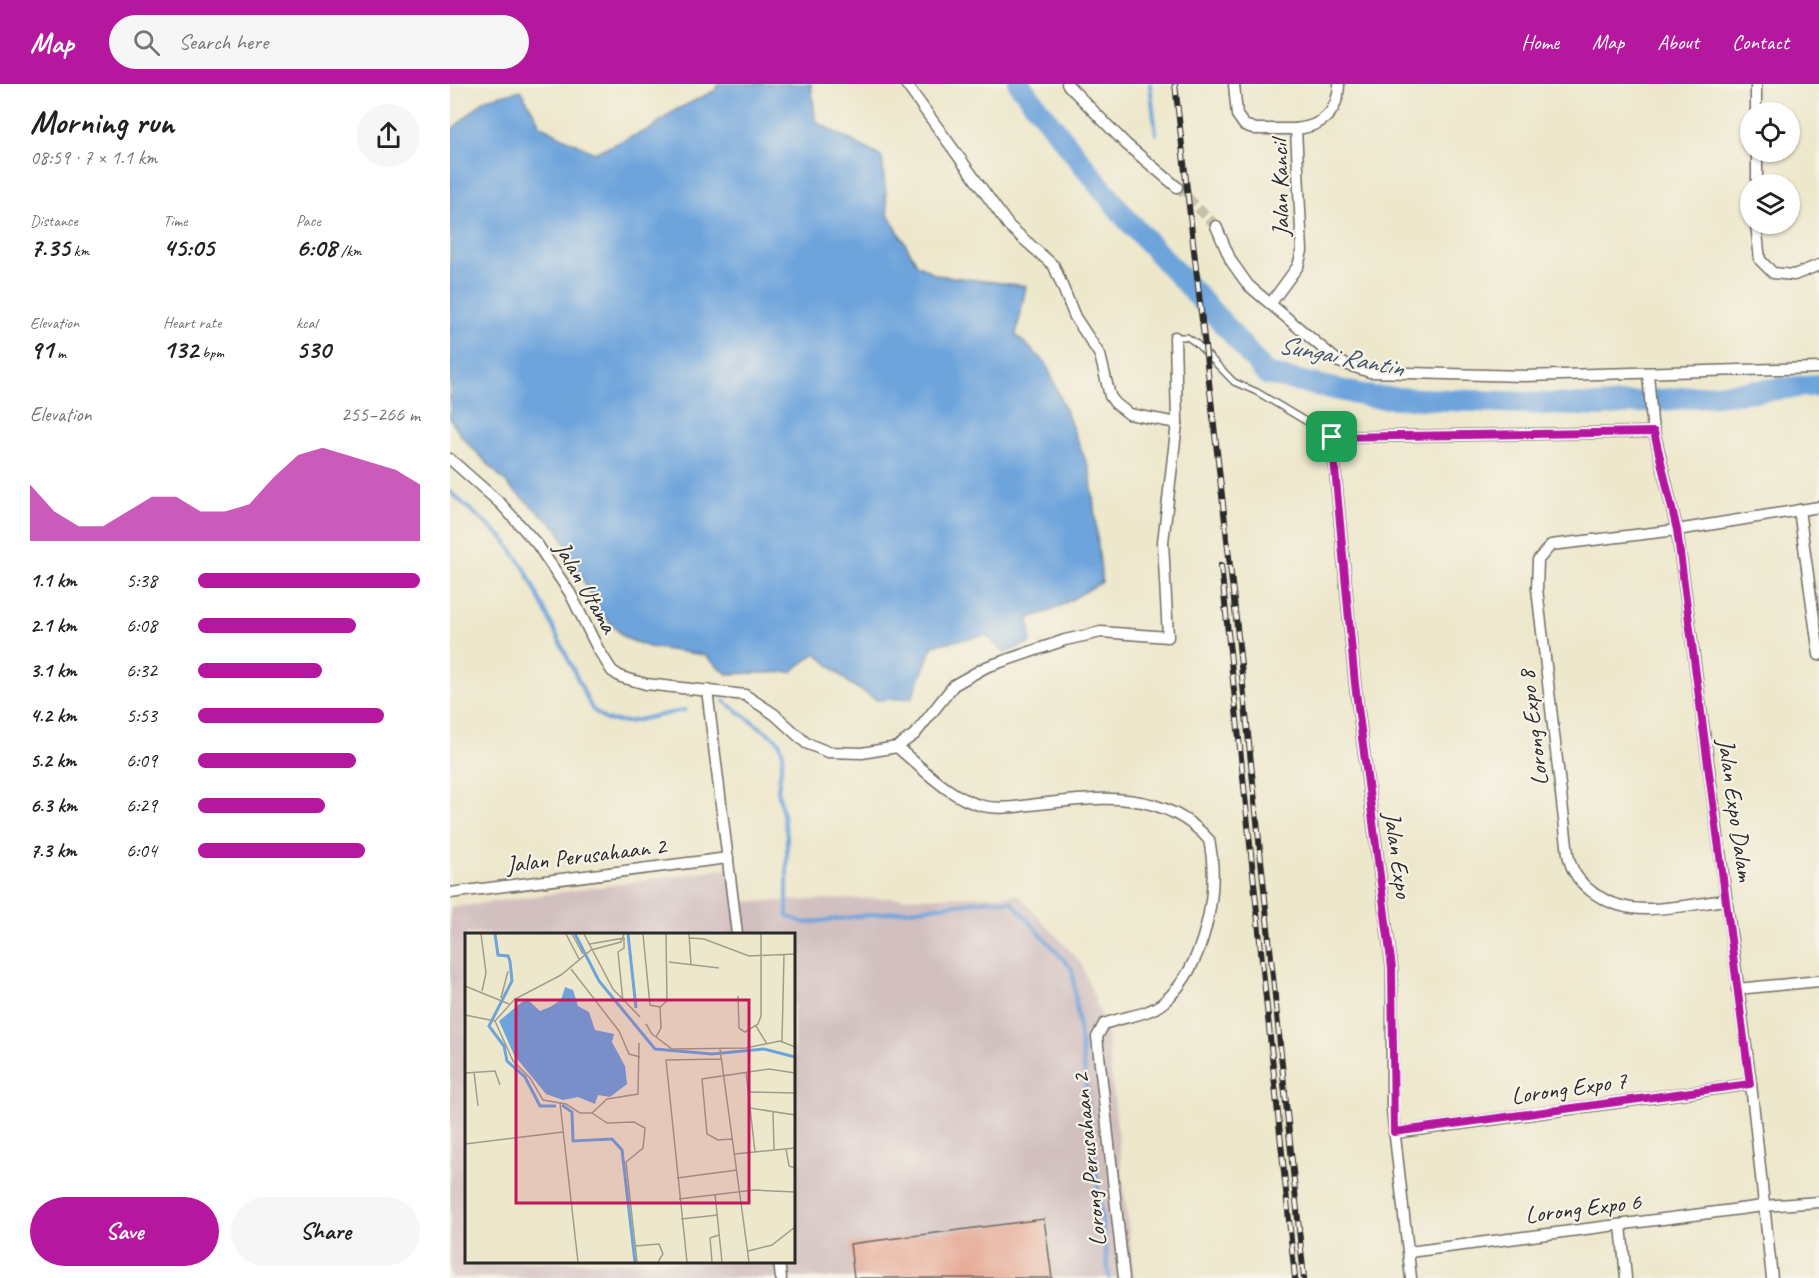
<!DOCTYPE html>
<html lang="en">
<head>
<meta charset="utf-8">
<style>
  body { margin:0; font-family:Caveat,sans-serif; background:#f6f6f6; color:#202124; height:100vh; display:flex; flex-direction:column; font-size:22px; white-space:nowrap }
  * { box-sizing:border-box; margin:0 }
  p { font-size:20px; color:#757577 }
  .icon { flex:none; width:33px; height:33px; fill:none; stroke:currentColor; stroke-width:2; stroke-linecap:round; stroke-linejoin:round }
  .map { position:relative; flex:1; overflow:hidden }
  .panel { display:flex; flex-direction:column; background:#fff; width:450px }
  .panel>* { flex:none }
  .controls { position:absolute; left:1290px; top:18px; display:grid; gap:12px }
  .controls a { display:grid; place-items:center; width:60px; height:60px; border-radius:50%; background:#fff; box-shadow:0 2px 4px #0004; font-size:30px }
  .pin { position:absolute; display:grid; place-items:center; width:51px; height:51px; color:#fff; margin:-26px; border-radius:12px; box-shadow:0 3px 9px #0006 }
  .round { display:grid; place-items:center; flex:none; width:63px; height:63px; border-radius:32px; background:#f6f6f6 }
  .head { display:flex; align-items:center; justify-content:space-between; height:102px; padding:0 30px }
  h1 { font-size:33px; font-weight:600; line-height:45px }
  .stats { display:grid; grid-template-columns:repeat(3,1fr); gap:9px; height:102px; padding:6px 30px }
  .stats div { display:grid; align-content:center }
  .stats b { font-size:26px; font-weight:600 }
  .stats small { font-size:16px; font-weight:400 }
  .stats p { font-size:16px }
  .chart { height:168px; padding:12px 30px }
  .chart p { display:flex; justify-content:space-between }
  .chart svg { width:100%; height:108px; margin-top:6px; fill:#b5179e; opacity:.7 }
  .action { display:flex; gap:12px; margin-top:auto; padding:12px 30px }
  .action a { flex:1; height:69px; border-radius:36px; background:#b5179e; color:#fff; font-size:24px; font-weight:600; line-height:69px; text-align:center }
  .action a+a { background:#f6f6f6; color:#202124 }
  ul { padding:0 30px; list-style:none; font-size:20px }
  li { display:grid; grid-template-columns:96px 72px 1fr; align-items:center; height:45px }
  li i { height:15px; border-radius:8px; background:#b5179e }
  header { display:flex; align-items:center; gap:36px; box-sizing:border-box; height:84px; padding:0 30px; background:#b5179e; color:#fff }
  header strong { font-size:28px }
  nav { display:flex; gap:33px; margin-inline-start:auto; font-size:21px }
  .search { width:420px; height:54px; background:#f6f6f6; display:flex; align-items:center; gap:15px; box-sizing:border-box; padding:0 21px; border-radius:33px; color:#757577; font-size:22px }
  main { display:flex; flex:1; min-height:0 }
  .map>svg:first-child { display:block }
  .industrial { fill:#d2bfc0; fill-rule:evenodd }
  .water { fill:#6ea4dc; stroke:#4c6884; stroke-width:1.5 }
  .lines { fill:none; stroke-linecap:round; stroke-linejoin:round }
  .stream { stroke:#6ea4dc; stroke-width:4 }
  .river { stroke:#6ea4dc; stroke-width:22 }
  .building { fill:#e5a692 }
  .minor-tunnel { stroke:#c6c1ab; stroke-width:10; stroke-dasharray:10 5; stroke-linecap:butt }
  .service-casing { stroke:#6f6d63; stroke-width:8 }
  .minor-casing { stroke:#6f6d63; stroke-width:13 }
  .service { stroke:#fff; stroke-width:5 }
  .minor { stroke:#fff; stroke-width:10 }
  .rail-casing { stroke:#2b2b2b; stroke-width:6 }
  .rail { stroke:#f7f3e8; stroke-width:4; stroke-dasharray:11; stroke-linecap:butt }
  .route-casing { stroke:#fff; stroke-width:12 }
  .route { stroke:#b5179e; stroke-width:8 }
  .labels { text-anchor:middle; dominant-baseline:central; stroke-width:4.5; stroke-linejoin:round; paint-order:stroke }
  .street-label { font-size:24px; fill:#2b2b2b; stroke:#f7f3e8 }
  .water-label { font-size:26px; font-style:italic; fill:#425569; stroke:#f7f3e8 }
  .inset-river { fill:none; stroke:#6ea4dc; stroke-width:3 }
  .inset-road { fill:none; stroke:#9f9c8b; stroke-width:1.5 }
  .view { fill:#c2185b; fill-opacity:0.15; stroke:#c2185b; stroke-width:3 }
  .inset-edge { fill:none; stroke:#2b2b2b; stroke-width:3 }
</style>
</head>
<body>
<header>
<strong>Map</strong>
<div class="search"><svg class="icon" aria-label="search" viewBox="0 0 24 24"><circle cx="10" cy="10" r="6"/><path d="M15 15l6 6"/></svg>Search here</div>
<nav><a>Home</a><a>Map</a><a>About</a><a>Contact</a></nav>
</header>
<main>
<section class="panel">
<div class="head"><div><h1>Morning run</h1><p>08:59 · 7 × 1.1 km</p></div><a class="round"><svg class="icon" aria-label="share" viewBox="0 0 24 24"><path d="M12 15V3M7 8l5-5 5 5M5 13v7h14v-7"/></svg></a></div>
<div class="stats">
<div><p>Distance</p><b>7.35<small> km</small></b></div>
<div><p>Time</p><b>45:05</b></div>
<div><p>Pace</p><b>6:08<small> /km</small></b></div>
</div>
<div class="stats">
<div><p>Elevation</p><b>91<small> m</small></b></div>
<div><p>Heart rate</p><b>132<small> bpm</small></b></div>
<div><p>kcal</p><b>530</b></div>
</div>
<div class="chart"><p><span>Elevation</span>255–266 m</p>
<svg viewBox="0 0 160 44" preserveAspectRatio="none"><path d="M0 44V21L10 32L20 38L30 38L40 32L50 26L60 26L70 32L80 32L90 29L100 18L110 9L120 6L130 9L140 12L150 15L160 21V44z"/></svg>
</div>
<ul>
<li><b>1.1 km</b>5:38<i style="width:100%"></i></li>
<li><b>2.1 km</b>6:08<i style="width:71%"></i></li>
<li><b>3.1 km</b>6:32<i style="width:56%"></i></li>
<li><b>4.2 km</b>5:53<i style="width:84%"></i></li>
<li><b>5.2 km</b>6:09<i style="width:71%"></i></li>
<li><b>6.3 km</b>6:29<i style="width:57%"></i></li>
<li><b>7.3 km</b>6:04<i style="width:75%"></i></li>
</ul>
<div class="action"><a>Save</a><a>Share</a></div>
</section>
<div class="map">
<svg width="1369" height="1194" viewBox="0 0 1369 1194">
  <rect width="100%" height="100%" fill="#f7f3e8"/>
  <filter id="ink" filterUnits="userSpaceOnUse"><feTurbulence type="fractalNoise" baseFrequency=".0167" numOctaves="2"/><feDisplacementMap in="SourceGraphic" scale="12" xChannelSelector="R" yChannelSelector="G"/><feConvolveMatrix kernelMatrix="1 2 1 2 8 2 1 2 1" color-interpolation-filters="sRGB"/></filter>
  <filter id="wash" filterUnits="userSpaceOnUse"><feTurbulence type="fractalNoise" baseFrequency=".008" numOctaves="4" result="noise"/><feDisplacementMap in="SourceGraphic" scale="24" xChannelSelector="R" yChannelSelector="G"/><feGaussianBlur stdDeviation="1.35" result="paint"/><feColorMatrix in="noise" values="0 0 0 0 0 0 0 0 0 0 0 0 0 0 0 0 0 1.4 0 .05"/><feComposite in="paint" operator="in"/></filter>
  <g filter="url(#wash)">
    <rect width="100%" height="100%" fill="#ede7cb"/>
    <path class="industrial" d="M283,784L290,818L569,811L631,879L656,944L684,1194H0V824ZM16,850H344V1178H16Z"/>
    <path class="water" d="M268,0H361L366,38L432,73L438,130L467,180L486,191L576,202L566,251L596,279L640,387L652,498L603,526L579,534L581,558L555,569L536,551L483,561L462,614L427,616L400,600L366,569L341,588L277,590L254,571L199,563L175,554L148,526L108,445L63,406L12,353L0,335V47L36,15L71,6L91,42L144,69L200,45L224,27L266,6Z"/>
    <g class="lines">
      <g class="stream">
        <path d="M700,0L706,50"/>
        <path d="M0,408L54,455L75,485L142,625L156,636L178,638L235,626"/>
        <path d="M274,617L329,657L333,670L328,706L337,751V832L355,839L540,816L562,818L622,885L659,1194"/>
      </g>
      <path class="river" d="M569,0L674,132L778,245L816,290L922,313L1150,322L1369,301"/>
    </g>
    <g id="blocks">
      <path class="building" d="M594,1135L602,1194H404L400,1160Z"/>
    </g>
  </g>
  <g filter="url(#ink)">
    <use href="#blocks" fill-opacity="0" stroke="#6f6d63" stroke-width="1.5"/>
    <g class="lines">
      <path class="minor-tunnel" d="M727,103L766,142"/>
      <defs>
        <path id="service" d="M725,253H737L746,259L784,298L807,308L882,353"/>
        <g id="minor">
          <path d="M456,0L559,142L604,182L625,233L650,271L660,312L665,319L679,330L727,339"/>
          <path d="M617,0L676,60L727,103"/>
          <path d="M784,0L787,31L794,41L806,45H846"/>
          <path d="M1306,0V28"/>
          <path d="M1307,68V100"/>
          <path d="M1306,140L1310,176L1323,189L1344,191L1369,181"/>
          <path d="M766,142L781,177L798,201L889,278L920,288L1075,292L1369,284"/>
          <path d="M821,219L848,182L852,167L846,45C873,42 888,28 889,0"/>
          <path d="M1198,289L1202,338L1227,446L1301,1000L1322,1194"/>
          <path d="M0,375L51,420L87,460L120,509L148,565L162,587L171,593L196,600L295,611L324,630L356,659L378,668L412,669L447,663L465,650L504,601L536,583L615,556L651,548L718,553L713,458L727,339L725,253"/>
          <path d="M1349,426L1369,571"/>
          <path d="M257,606L287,850"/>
          <path d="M447,663C472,684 501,715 533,722C551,726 571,722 588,720C650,713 714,705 759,756C770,807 755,882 714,918C698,932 673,932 654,940L647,953L674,1194"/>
          <path d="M0,809L278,774"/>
          <path d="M1276,816C1251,819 1224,825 1198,825C1163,826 1124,806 1118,770L1087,505L1088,476L1101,461L1227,446L1369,423"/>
          <path d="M1287,905L1369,897"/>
          <path d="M944,1049L1301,1000"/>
          <path d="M1171,1141L1176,1194"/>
          <path d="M959,1168L1313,1122L1369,1118"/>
          <path d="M329,1178L331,1194"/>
          <path d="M961,1194L942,1026V884L905,600L882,353L1204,348"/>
        </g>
      </defs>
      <use href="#service" class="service-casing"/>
      <use href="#minor" class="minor-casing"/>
      <use href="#service" class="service"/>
      <use href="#minor" class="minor"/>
      <defs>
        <g id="rail">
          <path d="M725,0L787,543L854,1194"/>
          <path d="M771,481L845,1194"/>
        </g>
      </defs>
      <use href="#rail" class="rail-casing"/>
      <use href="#rail" class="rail"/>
    </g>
  </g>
  <g class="lines" filter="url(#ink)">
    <defs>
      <path id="route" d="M1204,348L1227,446L1300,1000L944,1048L942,884L905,600L882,353Z"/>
    </defs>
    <use href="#route" class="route-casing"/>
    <use href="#route" class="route"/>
  </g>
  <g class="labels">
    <g class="street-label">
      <text transform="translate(830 104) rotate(-91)">Jalan Kancil</text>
      <text transform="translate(136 503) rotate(60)">Jalan Utama</text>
      <text transform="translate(1083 644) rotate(-97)">Lorong Expo 8</text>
      <text transform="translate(1286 726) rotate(82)">Jalan Expo Dalam</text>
      <text transform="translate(136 771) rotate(-7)">Jalan Perusahaan 2</text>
      <text transform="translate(948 771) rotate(82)">Jalan Expo</text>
      <text transform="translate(1119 1004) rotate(-8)">Lorong Expo 7</text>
      <text transform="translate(639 1076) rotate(-96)">Lorong Perusahaan 2</text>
      <text transform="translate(1133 1124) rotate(-7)">Lorong Expo 6</text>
    </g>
    <g class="water-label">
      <text transform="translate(891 272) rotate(11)">Sungai Rantin</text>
    </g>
  </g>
  <g transform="translate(15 849)">
    <rect width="330" height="330" fill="#ede7cb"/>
    <path d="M100,54L108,57L113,73L124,79L130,97L149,101L147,109L160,133L162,151L145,164L133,162L130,171L113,164L98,167L81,161L49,122L34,88L57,69L63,67L75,78L85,74L96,67Z" fill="#6ea4dc"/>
    <path class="inset-river" d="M30,1L33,22L43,23L45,28L47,48L24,93L39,113L42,128L60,144L75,173H91M110,1L134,48L190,116L247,121L299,116L330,124M163,1L171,75M97,172L107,179L108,208L147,206L157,217L170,329"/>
    <path class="inset-road" d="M16,1L21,40L17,58M101,1L114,26M107,1L118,21M119,1L148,56L175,84M178,1L185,72L195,74M224,1L226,32M225,5L239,6L284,23L330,21M125,11L159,5V15L153,19L158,69M204,29L254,35M106,36L154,98L164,121L175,124M0,53L44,71M273,63L274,95L280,99L293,91L296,83V1M36,65L43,38M0,82L30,88M30,88L48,128L65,145L78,167L101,171L115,180H127L142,166L173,161L174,110M30,88L50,66L96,42L126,17L156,9L159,1M181,91L187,101L207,116L281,115L315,108L330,114M291,93L302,111M191,104L196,95L195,74L202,68L201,1M317,108L319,22M255,116L284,329M9,139L13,173M281,139L290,219M0,140L30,138L35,152M284,159L330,160M95,170L113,329M285,175L330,182M308,179L309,216M127,180L142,190L169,189L180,195L178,215L161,229L172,329M268,206L253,207L242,201L237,146L304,136L330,140M0,211L98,199M321,216L324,233L330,235M270,221L330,215M212,245L272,237M250,261L257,329M214,266L289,257L330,259M216,286L253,282M170,313L194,311L198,321L193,329M283,318L307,312L330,294M222,329L201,127L256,126M247,329L245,305L254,302"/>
    <path class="view" d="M51,67H284V270H51Z"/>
    <rect width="330" height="330" class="inset-edge"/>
  </g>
</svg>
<div class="controls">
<a><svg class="icon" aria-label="locate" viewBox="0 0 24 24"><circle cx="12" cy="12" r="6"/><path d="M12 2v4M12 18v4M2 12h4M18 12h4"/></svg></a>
<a><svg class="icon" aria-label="layers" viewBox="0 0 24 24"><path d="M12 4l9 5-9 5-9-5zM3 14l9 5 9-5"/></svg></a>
</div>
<div class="pin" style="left:882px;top:353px;background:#1e9e55"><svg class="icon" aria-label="arrive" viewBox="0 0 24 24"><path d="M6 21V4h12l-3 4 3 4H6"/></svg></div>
</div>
</main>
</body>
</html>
